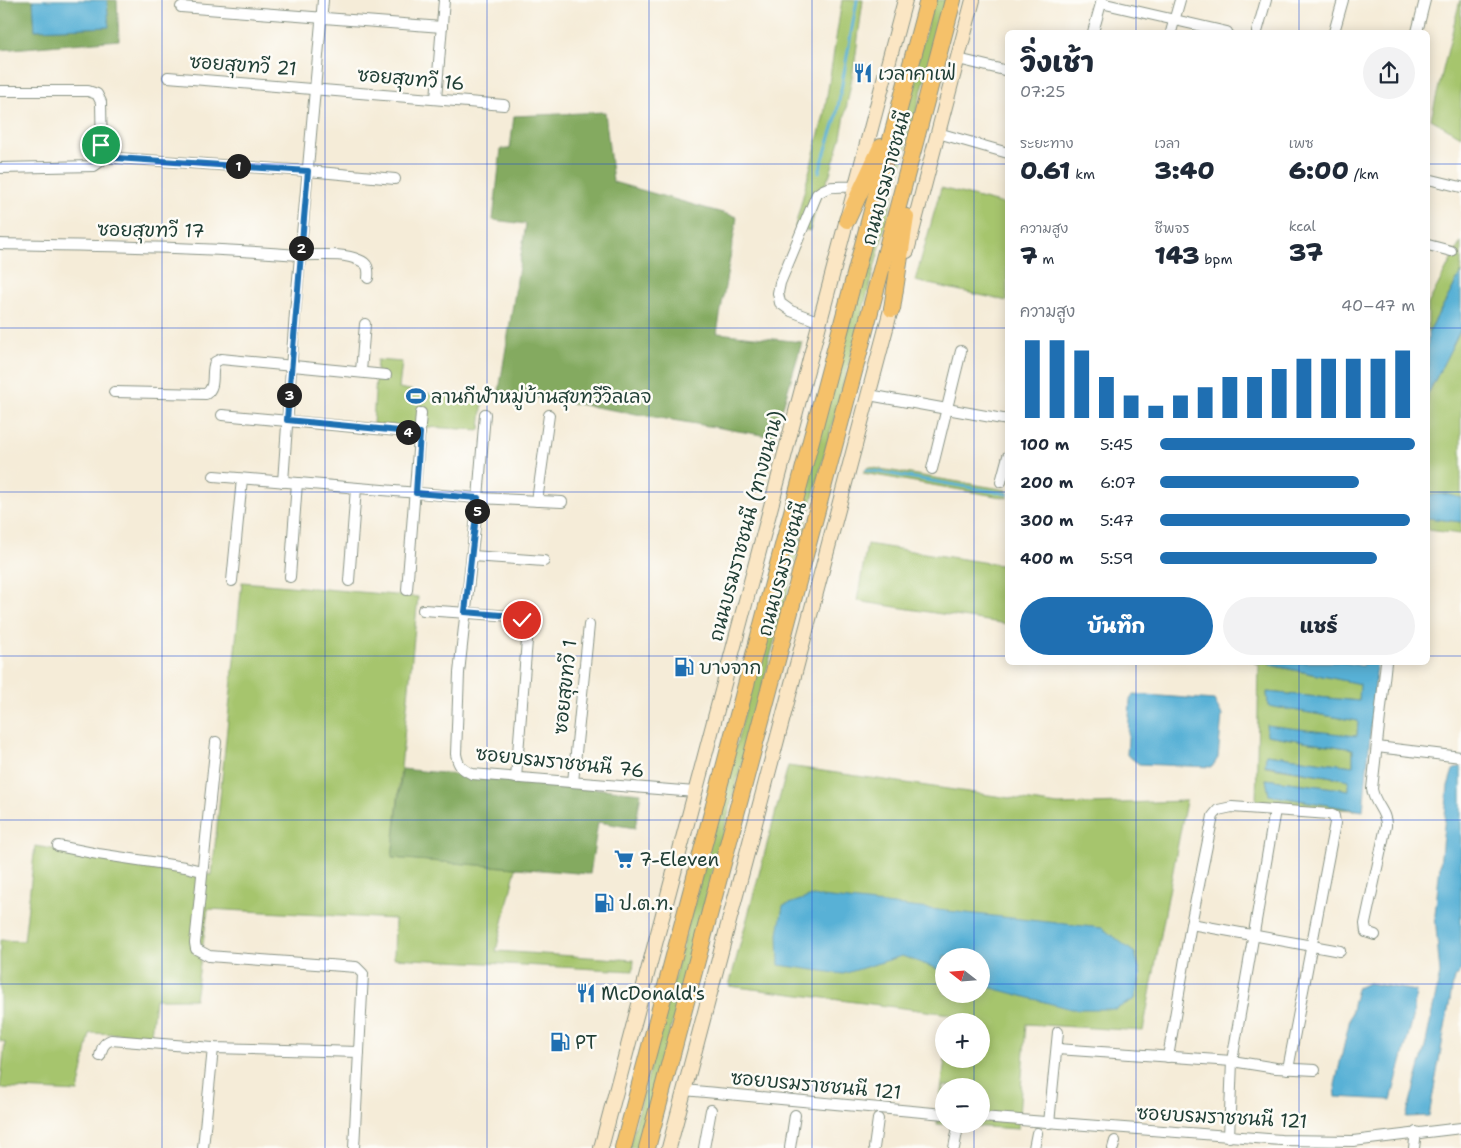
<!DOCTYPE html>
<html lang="th">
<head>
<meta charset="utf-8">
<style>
  body { margin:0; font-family:"Shantell Sans","Playpen Sans Thai",sans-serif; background:#f2f2f3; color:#1f2937; height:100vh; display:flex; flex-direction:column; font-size:19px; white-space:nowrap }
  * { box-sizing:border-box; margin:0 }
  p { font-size:16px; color:#747a83 }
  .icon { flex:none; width:28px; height:28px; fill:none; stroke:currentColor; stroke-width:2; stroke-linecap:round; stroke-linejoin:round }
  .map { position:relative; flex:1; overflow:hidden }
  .sheet { position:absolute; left:1005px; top:30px; width:425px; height:635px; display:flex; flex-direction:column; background:#fff; border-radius:8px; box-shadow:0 2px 12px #0003 }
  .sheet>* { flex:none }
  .needle { width:32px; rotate:287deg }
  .buttons { position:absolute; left:935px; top:948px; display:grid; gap:10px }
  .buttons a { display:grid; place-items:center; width:55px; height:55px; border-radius:50%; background:#fff; box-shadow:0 2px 12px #0003; font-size:25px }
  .pin { position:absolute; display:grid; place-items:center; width:42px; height:42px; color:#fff; margin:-21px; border:2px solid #fff; border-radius:50%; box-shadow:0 1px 5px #0007 }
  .km { position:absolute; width:25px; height:25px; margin:-12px; border-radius:50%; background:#222; color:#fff; font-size:14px; line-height:25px; text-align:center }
  .round { display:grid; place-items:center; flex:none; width:52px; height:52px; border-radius:26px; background:#f2f2f3 }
  .headline { display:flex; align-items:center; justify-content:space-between; height:85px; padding:0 15px }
  h1 { font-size:28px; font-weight:800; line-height:38px }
  .stats { display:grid; grid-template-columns:repeat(3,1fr); gap:8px; height:85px; padding:5px 15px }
  .stats div { display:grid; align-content:center }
  .stats b { font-size:25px; font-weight:800 }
  .stats small { font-size:14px; font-weight:400 }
  .stats p { font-size:14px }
  .chart { height:140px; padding:10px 15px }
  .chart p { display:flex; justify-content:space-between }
  .chart svg { width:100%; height:90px; margin-top:5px; stroke:#1f6fb2; stroke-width:6 }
  .cta { display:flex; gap:10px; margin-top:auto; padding:10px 15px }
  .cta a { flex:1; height:58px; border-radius:30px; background:#1f6fb2; color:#fff; font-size:20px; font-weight:800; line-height:58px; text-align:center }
  .cta a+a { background:#f2f2f3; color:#1f2937 }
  ul { padding:0 15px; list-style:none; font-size:16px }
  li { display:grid; grid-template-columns:80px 60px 1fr; align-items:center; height:38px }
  li i { height:12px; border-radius:6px; background:#1f6fb2 }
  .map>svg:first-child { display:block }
  .green { fill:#a6c56d; stroke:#628150; fill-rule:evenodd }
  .forest { fill:#84aa60; stroke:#52744a }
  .water { fill:#59b1d6; stroke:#3c7785 }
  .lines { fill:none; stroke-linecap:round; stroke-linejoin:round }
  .stream { stroke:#59b1d6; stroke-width:3 }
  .minor-casing { stroke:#8a9486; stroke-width:12 }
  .secondary-casing { stroke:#8a9486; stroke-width:16 }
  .trunk-casing { stroke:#8a9486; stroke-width:18 }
  .minor { stroke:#fff; stroke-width:10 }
  .secondary { stroke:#fbe6c4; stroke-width:14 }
  .trunk { stroke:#f5c16b; stroke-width:16 }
  .route-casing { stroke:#fff; stroke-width:10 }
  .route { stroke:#1f6fb2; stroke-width:6 }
  .grid { fill:none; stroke:#1d4ed8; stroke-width:1; stroke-opacity:0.55 }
  .labels { text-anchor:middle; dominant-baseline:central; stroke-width:5; stroke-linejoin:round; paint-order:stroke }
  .street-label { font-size:19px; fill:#1f3d34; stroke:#fdfcf7 }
  .poi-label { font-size:19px; fill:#1f3d34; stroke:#fdfcf7; text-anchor:start }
</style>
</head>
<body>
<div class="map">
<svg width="1461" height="1148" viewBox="0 0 1461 1148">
  <rect width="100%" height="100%" fill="#fdfcf7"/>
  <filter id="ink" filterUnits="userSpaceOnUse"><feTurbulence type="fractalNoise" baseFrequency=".02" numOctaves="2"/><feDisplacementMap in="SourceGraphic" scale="10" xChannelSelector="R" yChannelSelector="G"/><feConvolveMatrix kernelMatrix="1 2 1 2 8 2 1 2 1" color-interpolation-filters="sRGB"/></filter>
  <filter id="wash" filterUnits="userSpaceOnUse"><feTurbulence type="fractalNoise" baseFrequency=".0096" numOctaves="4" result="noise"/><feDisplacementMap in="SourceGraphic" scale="20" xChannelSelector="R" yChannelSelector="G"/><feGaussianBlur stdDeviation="1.12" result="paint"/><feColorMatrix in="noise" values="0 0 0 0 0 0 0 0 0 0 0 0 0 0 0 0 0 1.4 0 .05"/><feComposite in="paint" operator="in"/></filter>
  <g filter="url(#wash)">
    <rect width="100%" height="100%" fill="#f5ecd8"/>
    <g class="green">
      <path d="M842,0H863L855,61L841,137L830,174L817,203L810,231L795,227L824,115Z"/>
      <path d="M934,0H946L639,1148H629Z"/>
      <path d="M1460,0H1461V136L1431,119Z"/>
      <path d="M941,188L1007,205V301L915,281Z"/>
      <path d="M1461,241V273L1428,333V304Z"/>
      <path d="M1461,329V498L1447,494L1428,495V394Z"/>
      <path d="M377,360L402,362L399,388L431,394L483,398L480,430L373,424Z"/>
      <path d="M868,467L1007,490V498L863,473Z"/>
      <path d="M1428,518L1461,522V534L1428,530Z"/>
      <path d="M867,544L1007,566V624L857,601Z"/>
      <path d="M242,582L418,597L392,858L516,868L496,951L634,960L633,971L394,958L395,919L208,909L195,999H155L151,1035L90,1033L78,1092L0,1088L5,1042L0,1041V940L24,941L35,846L212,875Z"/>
      <path d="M1254,663H1270V665L1361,684L1359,701L1267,692L1268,706L1358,721L1357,736L1267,735L1353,749V766L1266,754L1265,766L1350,780L1349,790L1266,779L1269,795L1355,810L1256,805L1259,664Z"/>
      <path d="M788,766L1058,805L1186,801L1143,1031L1026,1024L1018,1129L937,1124L945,1059H981V1021H950V1014L729,986ZM944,956H981V994H944ZM944,1086H981V1124H944Z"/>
    </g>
    <g class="forest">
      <path d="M0,0H33L35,30L108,27L107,0H117L119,40L0,50Z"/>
      <path d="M605,112L613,182L737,217L717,333L802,342L774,437L499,391L526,224L493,220L501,149H510L514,116Z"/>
      <path d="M402,769L641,793L635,828L598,822L590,874L392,858Z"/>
    </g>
    <g class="water">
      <path d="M33,0H107L109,27L35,30Z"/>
      <path d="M1461,273V329L1428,394V333Z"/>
      <path d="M1447,494L1461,498V522L1428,518V495Z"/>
      <path d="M1341,662L1363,666L1364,663H1377L1363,811L1269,795L1266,779L1349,790V780L1265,765L1266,754L1353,766V749L1267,735L1266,725L1357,736L1358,721L1268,706L1267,692L1359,701L1360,684L1270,665V662Z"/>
      <path d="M1133,694L1214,700L1222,715L1218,758L1212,767L1139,764L1127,755L1130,700Z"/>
      <path d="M1461,766V970L1454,978L1429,1116L1406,1117L1425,1047L1440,974L1435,915L1448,786L1453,770Z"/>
      <path d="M812,896L1102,928L1135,953L1141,975L1135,999L1116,1009H1071L981,985V956H944V973L935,968L902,956L843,974L779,965L778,934L783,906Z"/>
      <path d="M1368,983L1416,991L1413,1018L1391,1100L1336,1097L1335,1085L1357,988Z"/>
    </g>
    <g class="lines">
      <g class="stream">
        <path d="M819,172L836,118L857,0"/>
        <path d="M867,470L1008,494"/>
      </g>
    </g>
  </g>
  <g filter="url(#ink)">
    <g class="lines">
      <defs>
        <g id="minor">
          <path d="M1101,3L1227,32"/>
          <path d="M181,7L442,27"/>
          <path d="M1093,32L1102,0"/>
          <path d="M1171,32L1180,0"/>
          <path d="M1257,32L1266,0"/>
          <path d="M1334,32L1343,0"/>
          <path d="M1417,32L1425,0"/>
          <path d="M958,59L1008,71"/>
          <path d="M168,77L504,105"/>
          <path d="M0,91H88L97,94L101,102L102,157L101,161L94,166L0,168"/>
          <path d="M436,99L444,0"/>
          <path d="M938,133L1008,153"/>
          <path d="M102,157L308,171L395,179"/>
          <path d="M1428,179L1461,187"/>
          <path d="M0,244C100,246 199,247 299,255C318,256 341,252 359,260C368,263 369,269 368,278"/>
          <path d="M1428,245L1451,251"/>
          <path d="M820,322L791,311L780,303L778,293L780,283L817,194C829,184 841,187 856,187"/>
          <path d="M361,371L365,324"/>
          <path d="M114,392L206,394C217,386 210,373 215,362L221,359L386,375"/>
          <path d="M869,395L1008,420"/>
          <path d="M485,414L478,498L562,502"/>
          <path d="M222,415L420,433"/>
          <path d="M932,469L961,351"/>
          <path d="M214,476L478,498L459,673L456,754C458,766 462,769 472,774L695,792"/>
          <path d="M283,482L295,313L323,0"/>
          <path d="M1001,482L1008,456"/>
          <path d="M537,501L549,415"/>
          <path d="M472,556L544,561"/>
          <path d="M290,577L297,483"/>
          <path d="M232,581L242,479"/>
          <path d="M349,581L356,488"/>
          <path d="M407,590L421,413"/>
          <path d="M423,610L513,616L522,620L528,628L516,778"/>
          <path d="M216,742L195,943L196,949L209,956L356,967L363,974L354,1148"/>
          <path d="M1377,747L1461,757"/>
          <path d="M573,782L589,625"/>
          <path d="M58,846L98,854L185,867L202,871"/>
          <path d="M1191,924L1340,951"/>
          <path d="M1375,935L1366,932L1365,924L1386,826C1387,812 1374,804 1372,789L1386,662"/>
          <path d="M1057,1049L1232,1061L1276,1068L1315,1070"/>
          <path d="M100,1056C102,1048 103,1043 111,1040L213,1048L359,1052"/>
          <path d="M1168,1057L1191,924L1213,816L1218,810L1232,807L1329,814L1334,816L1335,823L1288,1069"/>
          <path d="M684,1090L944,1114"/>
          <path d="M981,1117L1281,1140L1353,1141L1461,1128"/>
          <path d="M1049,1123L1058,1032"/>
          <path d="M1229,1137L1232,1061L1275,810"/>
          <path d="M203,1148L213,1048"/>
          <path d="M704,1148L711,1110"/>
          <path d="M790,1148L795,1115"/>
          <path d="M874,1148L878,1119"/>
          <path d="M954,1148L958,1127"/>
          <path d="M1034,1148L1037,1133"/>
          <path d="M1113,1148L1115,1141"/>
          <path d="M1414,1148L1416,1132"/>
        </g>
        <g id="secondary">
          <path d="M907,251L973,0"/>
          <path d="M601,1148L905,0"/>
          <path d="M669,1148L894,298"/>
        </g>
        <g id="trunk">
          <path d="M847,220L881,147"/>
          <path d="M892,309L906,217"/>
          <path d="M623,1148L928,0"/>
          <path d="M647,1148L953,0"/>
        </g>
      </defs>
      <use href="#minor" class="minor-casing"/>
      <use href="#secondary" class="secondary-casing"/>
      <use href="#trunk" class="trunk-casing"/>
      <use href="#minor" class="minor"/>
      <use href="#secondary" class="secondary"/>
      <use href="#trunk" class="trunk"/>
    </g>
  </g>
  <g class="lines" filter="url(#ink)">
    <defs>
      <path id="route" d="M101,145L102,157L308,171L287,420L420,433L416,493L478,498L465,612L513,616L522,620"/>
    </defs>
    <use href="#route" class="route-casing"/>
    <use href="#route" class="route"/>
  </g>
  <path class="grid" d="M162,0V1148M325,0V1148M487,0V1148M649,0V1148M812,0V1148M974,0V956M1136,0V32M1299,0V32M0,164H1008M1428,164H1461M0,328H1008M1428,328H1461M0,492H1008M1428,492H1461M0,656H1008M1428,656H1461M1136,662V1148M1299,662V1148M0,820H1461M0,984H944M981,984H1461M974,994V1021M974,1059V1086M974,1124V1148"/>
  <defs>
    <symbol id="restaurant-bare" viewBox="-9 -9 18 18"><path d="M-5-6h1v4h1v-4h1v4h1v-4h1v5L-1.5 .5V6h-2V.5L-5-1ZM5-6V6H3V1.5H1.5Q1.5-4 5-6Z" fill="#1f6fb2" stroke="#fdfcf7" stroke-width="2.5" paint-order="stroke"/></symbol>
    <symbol id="stadium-bare" viewBox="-9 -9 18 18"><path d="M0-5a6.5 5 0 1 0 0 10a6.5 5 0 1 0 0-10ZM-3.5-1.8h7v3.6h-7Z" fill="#1f6fb2" stroke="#fdfcf7" stroke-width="2.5" paint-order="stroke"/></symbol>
    <symbol id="fuel-bare" viewBox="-9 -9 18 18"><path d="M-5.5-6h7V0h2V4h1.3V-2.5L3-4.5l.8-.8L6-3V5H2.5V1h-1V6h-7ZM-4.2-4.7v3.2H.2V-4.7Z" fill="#1f6fb2" stroke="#fdfcf7" stroke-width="2.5" paint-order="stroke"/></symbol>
    <symbol id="supermarket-bare" viewBox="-9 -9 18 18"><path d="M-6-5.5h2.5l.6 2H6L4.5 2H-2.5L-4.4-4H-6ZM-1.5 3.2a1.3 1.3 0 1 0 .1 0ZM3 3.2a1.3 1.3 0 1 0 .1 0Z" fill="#1f6fb2" stroke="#fdfcf7" stroke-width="2.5" paint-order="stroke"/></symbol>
  </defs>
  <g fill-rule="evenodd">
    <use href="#restaurant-bare" x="849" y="59" width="28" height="28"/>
    <use href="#stadium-bare" x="402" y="382" width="28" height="28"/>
    <use href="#fuel-bare" x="670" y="653" width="28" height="28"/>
    <use href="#supermarket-bare" x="610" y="845" width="28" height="28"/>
    <use href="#fuel-bare" x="590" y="889" width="28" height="28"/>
    <use href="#restaurant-bare" x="572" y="979" width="28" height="28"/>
    <use href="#fuel-bare" x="546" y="1028" width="28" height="28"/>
  </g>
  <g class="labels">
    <g class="street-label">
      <text transform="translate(243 65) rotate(4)">ซอยสุขทวี 21</text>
      <text transform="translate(411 79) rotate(5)">ซอยสุขทวี 16</text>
      <text transform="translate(886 178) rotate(-75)">ถนนบรมราชชนนี</text>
      <text transform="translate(151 230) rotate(1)">ซอยสุขทวี 17</text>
      <text transform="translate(746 526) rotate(-75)">ถนนบรมราชชนนี (ทางขนาน)</text>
      <text transform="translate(782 569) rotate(-75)">ถนนบรมราชชนนี</text>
      <text transform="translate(565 687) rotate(-84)">ซอยสุขทวี 1</text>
      <text transform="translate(560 762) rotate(6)">ซอยบรมราชชนนี 76</text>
      <text transform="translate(816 1085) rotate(5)">ซอยบรมราชชนนี 121</text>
      <text transform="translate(1222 1117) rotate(3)">ซอยบรมราชชนนี 121</text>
    </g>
    <g class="poi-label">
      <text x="878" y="73">เวลาคาเฟ่</text>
      <text x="431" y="396">ลานกีฬาหมู่บ้านสุขทวีวิลเลจ</text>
      <text x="699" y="667">บางจาก</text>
      <text x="639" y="859">7-Eleven</text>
      <text x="619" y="903">ป.ต.ท.</text>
      <text x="601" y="993">McDonald's</text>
      <text x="575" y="1042">PT</text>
    </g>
  </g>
</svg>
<div class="buttons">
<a><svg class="needle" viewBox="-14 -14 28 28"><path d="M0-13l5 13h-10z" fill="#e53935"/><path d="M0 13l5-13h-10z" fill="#747a83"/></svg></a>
<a>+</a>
<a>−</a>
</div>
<div class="pin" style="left:101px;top:145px;background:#1e9e55"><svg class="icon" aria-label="arrive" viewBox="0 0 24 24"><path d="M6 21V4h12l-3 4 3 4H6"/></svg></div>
<div class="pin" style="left:522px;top:620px;background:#d93025"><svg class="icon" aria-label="check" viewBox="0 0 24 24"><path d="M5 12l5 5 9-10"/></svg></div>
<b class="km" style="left:238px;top:166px">1</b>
<b class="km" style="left:301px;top:248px">2</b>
<b class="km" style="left:289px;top:395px">3</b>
<b class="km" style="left:408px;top:432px">4</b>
<b class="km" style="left:477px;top:511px">5</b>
<section class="sheet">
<div class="headline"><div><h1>วิ่งเช้า</h1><p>07:25</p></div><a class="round"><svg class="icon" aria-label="share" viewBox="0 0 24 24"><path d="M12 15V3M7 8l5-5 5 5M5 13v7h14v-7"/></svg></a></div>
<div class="stats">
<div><p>ระยะทาง</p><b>0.61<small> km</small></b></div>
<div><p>เวลา</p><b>3:40</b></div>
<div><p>เพซ</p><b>6:00<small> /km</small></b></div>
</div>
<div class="stats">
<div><p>ความสูง</p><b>7<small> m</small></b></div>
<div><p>ชีพจร</p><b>143<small> bpm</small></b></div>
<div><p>kcal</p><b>37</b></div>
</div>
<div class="chart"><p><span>ความสูง</span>40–47 m</p>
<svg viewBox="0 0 160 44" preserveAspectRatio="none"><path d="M5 44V6M15 44V6M25 44V11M35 44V24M45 44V33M55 44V38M65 44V33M75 44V29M85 44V24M95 44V24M105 44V20M115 44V15M125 44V15M135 44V15M145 44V15M155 44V11"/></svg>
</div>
<ul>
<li><b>100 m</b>5:45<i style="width:100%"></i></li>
<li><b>200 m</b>6:07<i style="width:78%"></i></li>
<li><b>300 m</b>5:47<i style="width:98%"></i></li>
<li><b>400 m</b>5:59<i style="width:85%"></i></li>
</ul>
<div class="cta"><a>บันทึก</a><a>แชร์</a></div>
</section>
</div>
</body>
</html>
